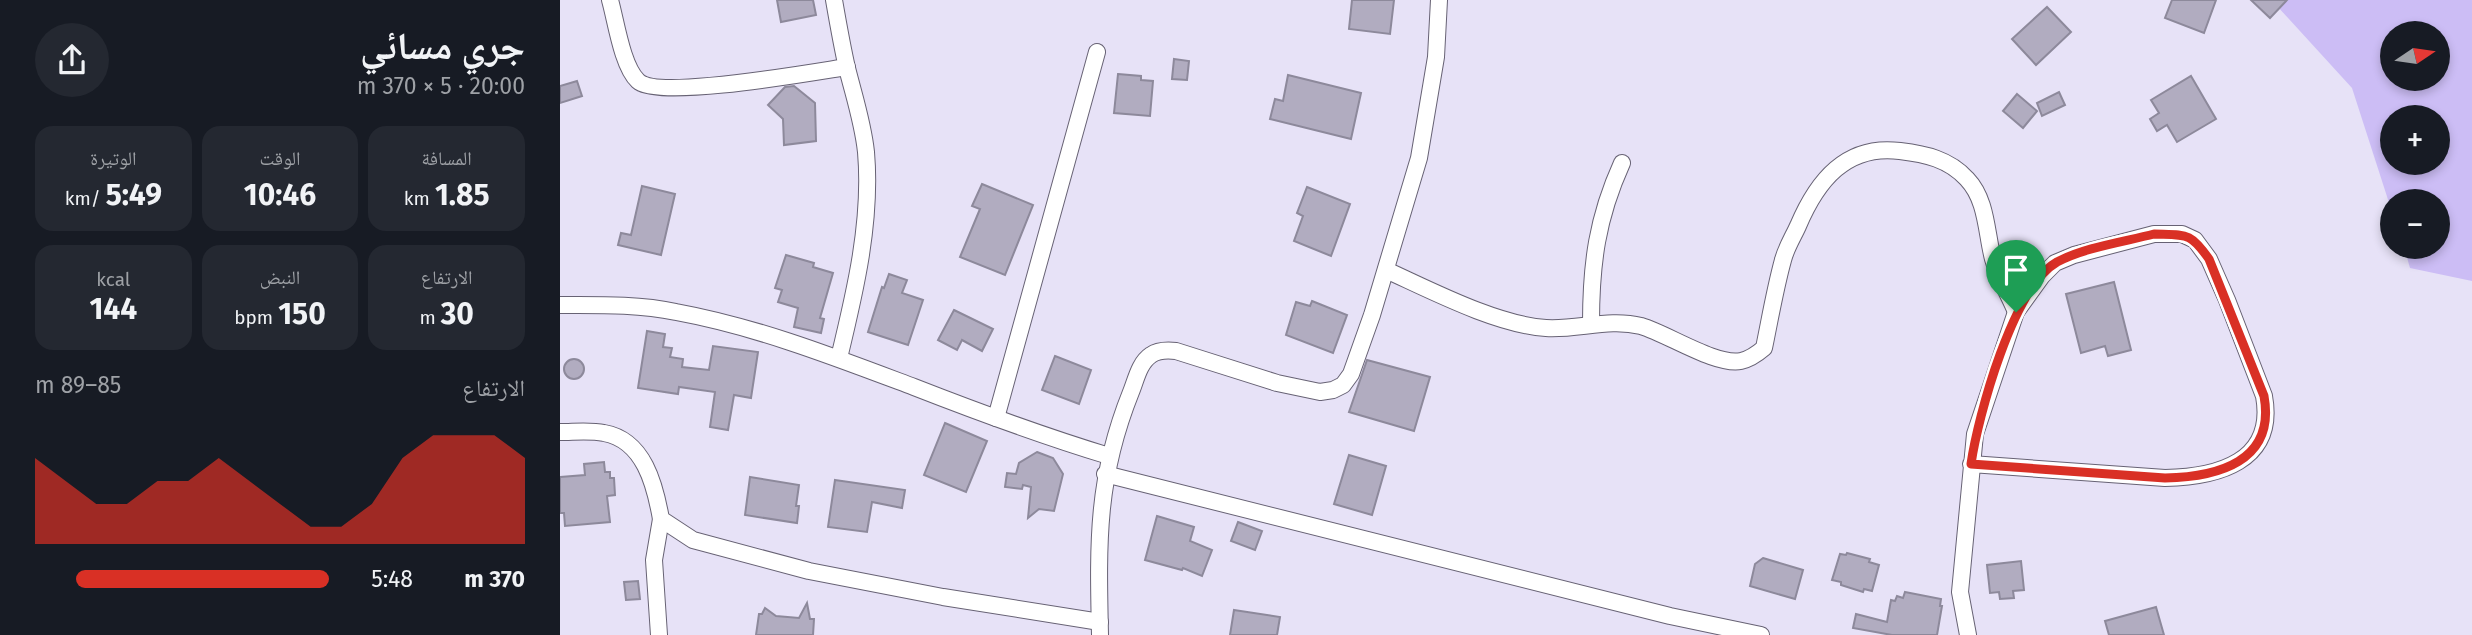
<!DOCTYPE html>
<html lang="ar">
<head>
<meta charset="utf-8">
<style>
  body { margin:0; font-family:"Fira Sans","Noto Naskh Arabic",sans-serif; background:#242831; color:#f1f3f6; direction:rtl; height:100vh; display:flex; flex-direction:column; font-size:26px; white-space:nowrap }
  * { box-sizing:border-box; margin:0 }
  p { font-size:23px; color:#9ea1a6 }
  .icon { flex:none; width:38px; height:38px; fill:none; stroke:currentColor; stroke-width:2; stroke-linecap:round; stroke-linejoin:round }
  .map { position:relative; flex:1; overflow:hidden; direction:ltr }
  .panel { display:flex; flex-direction:column; background:#171b24; width:560px }
  .panel>* { flex:none }
  .needle { width:46px; rotate:77deg }
  .controls { position:absolute; left:1820px; top:21px; display:grid; gap:14px }
  .controls a { display:grid; place-items:center; width:70px; height:70px; border-radius:50%; background:#171b24; box-shadow:0 4px 10px #0003; font-size:35px }
  .pin { position:absolute; display:grid; place-items:center; width:60px; height:60px; color:#fff; margin:-72px -30px; border-radius:50% 50% 50% 0; rotate:-45deg; box-shadow:0 0 7px #0007 }
  .pin .icon { rotate:45deg }
  .round { display:grid; place-items:center; flex:none; width:74px; height:74px; border-radius:37px; background:#242831 }
  .head { display:flex; align-items:center; justify-content:space-between; height:119px; padding:0 35px }
  h1 { font-size:38px; font-weight:700; line-height:52px }
  .figures { display:grid; grid-template-columns:repeat(3,1fr); gap:10px; height:119px; padding:7px 35px }
  .figures div { display:grid; align-content:center; border-radius:18px; background:#242831; text-align:center }
  .figures b { font-size:30px; font-weight:700 }
  .figures small { font-size:19px; font-weight:400 }
  .figures p { font-size:19px }
  .chart { height:196px; padding:14px 35px }
  .chart p { display:flex; justify-content:space-between }
  .chart svg { width:100%; height:126px; margin-top:7px; fill:#d93025; opacity:.7 }
  ul { padding:0 35px; list-style:none; font-size:23px }
  li { display:grid; grid-template-columns:112px 84px 1fr; align-items:center; height:52px }
  li i { height:18px; border-radius:9px; background:#d93025 }
  main { display:flex; flex:1; min-height:0 }
  .map>svg:first-child { display:block }
  .green { fill:#ccbdf5; fill-rule:evenodd }
  .building { fill:#b1acc0; stroke:#8d899b; stroke-width:2 }
  .lines { fill:none; stroke-linecap:round; stroke-linejoin:round }
  .street-casing { stroke:#676274; stroke-width:18 }
  .street { stroke:#fff; stroke-width:16 }
  .route-casing { stroke:#fff; stroke-width:14 }
  .route { stroke:#d93025; stroke-width:9 }
</style>
</head>
<body>
<main>
<div class="map">
<svg width="1912" height="635" viewBox="0 0 1912 635">
  <rect width="100%" height="100%" fill="#e7e2f7"/>
  <path class="green" d="M1723,0H1912V281L1850,268L1844,247H1878V201H1832V212L1792,88L1717,6ZM1832,33H1878V79H1832ZM1832,117H1878V163H1832Z"/>
  <g class="building">
    <path d="M217,0H253L256,15L221,22Z"/>
    <path d="M792,0H834L830,34L789,29Z"/>
    <path d="M1612,0H1656L1644,33L1605,18Z"/>
    <path d="M1691,0H1727L1710,18Z"/>
    <path d="M1487,7L1511,32L1476,65L1452,39Z"/>
    <path d="M614,59L629,61L627,80L612,79Z"/>
    <path d="M558,74L581,76V80L593,81L590,116L554,113Z"/>
    <path d="M728,75L801,93L791,139L710,119L715,99L723,101Z"/>
    <path d="M1631,76L1656,119L1617,142L1607,125L1597,131L1590,119L1599,113L1591,100Z"/>
    <path d="M17,81L22,96L0,103V86Z"/>
    <path d="M234,86L255,103L256,141L224,145L223,119L208,105L225,87Z"/>
    <path d="M1499,92L1505,105L1482,116L1477,103Z"/>
    <path d="M1457,94L1477,111L1463,128L1443,111Z"/>
    <path d="M422,184L473,205L445,275L400,257L420,209L412,206Z"/>
    <path d="M82,186L115,194L101,255L58,245L61,233L71,235Z"/>
    <path d="M747,187L790,204L771,256L734,241L743,216L737,213Z"/>
    <path d="M226,255L254,263L253,267L273,273L260,318L264,319L261,333L234,327L238,308L218,302L222,290L215,288Z"/>
    <path d="M329,274L347,280L342,293L363,300L348,345L308,332L322,287L324,288Z"/>
    <path d="M1554,282L1571,350L1548,356L1545,346L1521,353L1506,294Z"/>
    <path d="M752,301L787,315L773,353L726,335L736,302L750,306Z"/>
    <path d="M394,310L433,329L422,351L402,340L397,350L378,340Z"/>
    <path d="M87,331L105,334L103,347L112,348L110,357L123,359L122,367L149,370L153,346L198,352L191,398L174,395L168,430L150,427L155,392L119,387L118,394L78,388Z"/>
    <path d="M495,356L531,370L519,404L482,390Z"/>
    <circle cx="14" cy="369" r="10"/>
    <path d="M807,360L870,377L854,431L789,412Z"/>
    <path d="M385,423L427,441L406,492L364,475Z"/>
    <path d="M477,452L493,458L503,474L494,511L479,509L468,518L471,487L463,485L462,489L445,487L447,473L456,474L459,463Z"/>
    <path d="M789,455L826,466L812,515L774,504Z"/>
    <path d="M44,462L45,472H50V478H54L55,495L47,496L50,522L5,526L4,513H0V477L25,475L24,464Z"/>
    <path d="M190,477L239,485L236,506H239L237,523L185,515Z"/>
    <path d="M275,480L345,490L342,508L312,502L307,532L268,527Z"/>
    <path d="M597,516L634,527L630,541L652,550L642,576L623,568L622,570L585,560Z"/>
    <path d="M678,522L702,531L695,550L671,541Z"/>
    <path d="M1287,553L1310,559L1309,562L1319,565L1312,591L1304,589L1303,592L1281,585V582L1272,580L1280,554L1286,555Z"/>
    <path d="M1203,558L1243,570L1235,599L1190,586L1195,564Z"/>
    <path d="M1461,561L1464,590L1453,591L1454,598L1440,599L1439,592L1430,593L1427,565Z"/>
    <path d="M78,581L80,599L66,600L64,582Z"/>
    <path d="M1345,592L1381,599L1380,606H1382L1377,635H1332L1293,628L1296,614L1327,622L1331,600L1335,601L1337,596L1343,598Z"/>
    <path d="M247,603L250,619H254L253,635H196L199,614H202L205,608L216,616L239,618Z"/>
    <path d="M1596,607L1604,635H1549L1545,621Z"/>
    <path d="M674,610L720,617L717,635H670Z"/>
  </g>
  <g class="lines">
    <defs>
      <g id="street">
        <path d="M50,0C56,21 62,66 78,81C98,100 254,72 287,67"/>
        <path d="M274,0C278,23 282,46 287,68C294,96 303,123 306,152C312,221 295,292 279,358"/>
        <path d="M826,270C870,290 937,325 986,328C1018,330 1049,318 1081,326C1108,334 1156,366 1181,361C1190,359 1197,354 1204,348C1210,319 1215,289 1223,260C1226,248 1233,237 1238,226C1257,181 1286,144 1340,151C1365,154 1389,159 1407,179C1427,200 1426,232 1433,259C1438,277 1449,295 1456,312"/>
        <path d="M0,305C38,305 79,304 116,312C198,327 277,358 354,387C418,412 483,436 549,456"/>
        <path d="M1031,323C1031,264 1037,218 1062,163"/>
        <path d="M436,418L537,52"/>
        <path d="M0,432C14,432 30,430 44,433C84,440 95,485 101,519L133,540L249,571L383,597L540,622"/>
        <path d="M545,474L1110,616L1201,635"/>
        <path d="M99,635L94,560L101,519"/>
        <path d="M540,635C538,544 536,479 571,392C576,380 579,363 591,355C598,350 607,350 616,351L717,383L760,392L773,390L783,385L791,374L812,315L859,158L876,57L879,0"/>
        <path d="M1408,635L1400,592L1415,434L1456,312L1482,276L1495,263L1514,255L1594,234H1622L1635,240L1649,259L1667,300L1704,396C1716,462 1657,477 1605,478L1411,464"/>
      </g>
    </defs>
    <use href="#street" class="street-casing"/>
    <use href="#street" class="street"/>
  </g>
  <g class="lines">
    <defs>
      <path id="route" d="M1594,234C1627,235 1630,232 1649,259L1704,396C1716,462 1657,477 1605,478L1411,464C1418,416 1453,287 1497,262C1526,247 1563,242 1594,234Z"/>
    </defs>
    <use href="#route" class="route-casing"/>
    <use href="#route" class="route"/>
  </g>
</svg>
<div class="controls">
<a><svg class="needle" viewBox="-14 -14 28 28"><path d="M0-13l5 13h-10z" fill="#e53935"/><path d="M0 13l5-13h-10z" fill="#9ea1a6"/></svg></a>
<a>+</a>
<a>−</a>
</div>
<div class="pin" style="left:1456px;top:312px;background:#1e9e55"><svg class="icon" aria-label="arrive" viewBox="0 0 24 24"><path d="M6 21V4h12l-3 4 3 4H6"/></svg></div>
</div>
<section class="panel">
<div class="head"><div><h1>جري مسائي</h1><p>20:00 · 5 × 370 m</p></div><a class="round"><svg class="icon" aria-label="share" viewBox="0 0 24 24"><path d="M12 15V3M7 8l5-5 5 5M5 13v7h14v-7"/></svg></a></div>
<div class="figures">
<div><p>المسافة</p><b>1.85<small> km</small></b></div>
<div><p>الوقت</p><b>10:46</b></div>
<div><p>الوتيرة</p><b>5:49<small> /km</small></b></div>
</div>
<div class="figures">
<div><p>الارتفاع</p><b>30<small> m</small></b></div>
<div><p>النبض</p><b>150<small> bpm</small></b></div>
<div><p>kcal</p><b>144</b></div>
</div>
<div class="chart"><p><span>الارتفاع</span>85–89 m</p>
<svg viewBox="0 0 160 44" preserveAspectRatio="none"><path d="M0 44V14L10 22L20 30L30 30L40 22L50 22L60 14L70 22L80 30L90 38L100 38L110 30L120 14L130 6L140 6L150 6L160 14V44z"/></svg>
</div>
<ul>
<li><b>370 m</b>5:48<i style="width:86%"></i></li>
</ul>
</section>
</main>
</body>
</html>
